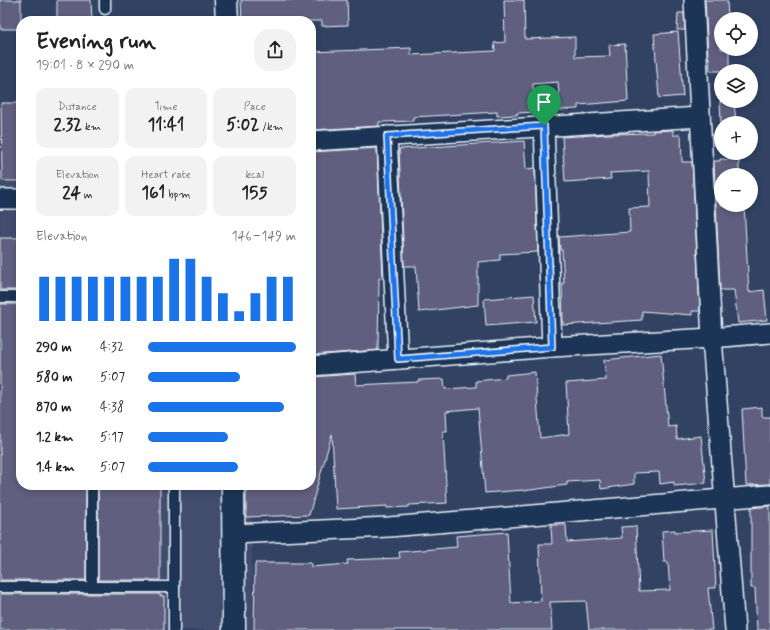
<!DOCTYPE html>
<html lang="en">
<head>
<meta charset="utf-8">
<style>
  body { margin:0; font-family:Mynerve,sans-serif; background:#f2f2f2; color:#222; height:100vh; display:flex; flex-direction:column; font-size:15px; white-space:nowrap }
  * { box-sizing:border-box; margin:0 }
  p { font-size:13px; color:#767676 }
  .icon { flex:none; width:22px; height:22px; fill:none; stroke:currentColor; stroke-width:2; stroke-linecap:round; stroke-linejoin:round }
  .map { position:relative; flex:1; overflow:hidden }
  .panel { position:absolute; left:16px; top:16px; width:300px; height:474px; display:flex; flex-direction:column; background:#fff; border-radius:16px; box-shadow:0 2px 6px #0003 }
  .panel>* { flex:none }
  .controls { position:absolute; left:714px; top:12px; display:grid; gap:8px }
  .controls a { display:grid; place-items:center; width:44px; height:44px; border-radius:50%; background:#fff; box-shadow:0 2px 6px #0003; font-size:20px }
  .pin { position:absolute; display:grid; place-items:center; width:34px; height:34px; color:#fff; margin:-41px -17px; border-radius:50% 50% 50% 0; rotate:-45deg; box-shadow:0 0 4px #0007 }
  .pin .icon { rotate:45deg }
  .round { display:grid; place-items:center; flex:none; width:42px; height:42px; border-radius:16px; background:#f2f2f2 }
  .overview { display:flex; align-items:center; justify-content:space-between; height:68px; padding:0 20px }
  h1 { font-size:22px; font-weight:700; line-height:30px }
  .metrics { display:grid; grid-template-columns:repeat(3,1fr); gap:6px; height:68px; padding:4px 20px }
  .metrics div { display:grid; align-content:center; border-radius:10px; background:#f2f2f2; text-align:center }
  .metrics b { font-size:17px; font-weight:700 }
  .metrics small { font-size:11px; font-weight:400 }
  .metrics p { font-size:11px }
  .chart { height:112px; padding:8px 20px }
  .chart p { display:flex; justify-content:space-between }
  .chart svg { width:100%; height:72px; margin-top:4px; stroke:#1a73e8; stroke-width:6 }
  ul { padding:0 20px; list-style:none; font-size:13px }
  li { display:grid; grid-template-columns:64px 48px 1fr; align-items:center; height:30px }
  li i { height:10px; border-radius:5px; background:#1a73e8 }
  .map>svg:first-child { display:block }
  .built { fill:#424e6e }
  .building { fill:#615f7f; stroke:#e8f1f8 }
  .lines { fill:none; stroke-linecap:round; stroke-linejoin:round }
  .lane-casing { stroke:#e8f1f8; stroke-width:13 }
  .street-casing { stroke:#e8f1f8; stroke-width:22 }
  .secondary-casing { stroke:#e8f1f8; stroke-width:25 }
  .lane { stroke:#1d3557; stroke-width:10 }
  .street { stroke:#1d3557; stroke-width:19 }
  .secondary { stroke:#1d3557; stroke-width:22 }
  .route-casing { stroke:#fff; stroke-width:8 }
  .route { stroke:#1a73e8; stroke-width:5 }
</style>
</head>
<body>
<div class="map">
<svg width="770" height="630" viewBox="0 0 770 630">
  <rect width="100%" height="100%" fill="#314263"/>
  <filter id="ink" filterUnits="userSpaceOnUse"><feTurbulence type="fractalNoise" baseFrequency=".025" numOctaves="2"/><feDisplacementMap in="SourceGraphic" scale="8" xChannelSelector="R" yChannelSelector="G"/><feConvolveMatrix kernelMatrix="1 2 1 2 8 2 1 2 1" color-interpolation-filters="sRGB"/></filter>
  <g filter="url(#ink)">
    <path class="built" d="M0,183H21V485H251L253,630H0Z"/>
    <g class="building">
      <rect x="0" y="0" width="21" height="29"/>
      <path d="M57,0H91L92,21H57Z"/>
      <path d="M241,0H347L348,25L322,26V21H242Z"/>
      <path d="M504,0H524L525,39L575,37V57L610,56L609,45L625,44L628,101L578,105V109L560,110L558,82L533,84L534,112L517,113V115L497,116V112L413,117V121L379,122V126L311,130V52L411,48V55L495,51L494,43L505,42Z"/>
      <path d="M705,0H727L728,19H721V49H729V71H710L709,57H708Z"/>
      <path d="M678,13H684L685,30H677Z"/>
      <path d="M678,32L683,96L659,98L654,34Z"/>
      <path d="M720,101H734L736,123H721Z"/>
      <path d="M1,103H21V181H2Z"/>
      <path d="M673,130V135H681L682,162H692L700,311H692V315L642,311V320L563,325L562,283H564L562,250H560L559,237L630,232L629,208L650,207L649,171L610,173L611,179L565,182L562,137L608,134L653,133V131Z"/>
      <path d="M524,141L526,169L535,168L538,252L500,254V260L478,262V305L419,312L416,266H404L399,149Z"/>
      <path d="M377,148L383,278H379L378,350L311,355V152Z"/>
      <path d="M720,159L739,160V175H721V205H744L749,292L764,290L767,320L738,323L734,290H720L714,161H720Z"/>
      <rect x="0" y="238" width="21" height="52"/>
      <path d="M534,295L536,322L486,326L484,299Z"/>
      <path d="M0,304H21V485H86V580H0Z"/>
      <path d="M661,354L668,427L676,426L677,439L701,436L706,483L674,486V482L660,484L659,472L634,473V484L601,489L600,480L567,482V485L523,491V490L485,493L478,408L446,411L447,431H443L447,503L409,505V507L387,508V506L336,509L332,434L309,515L246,517V485H311V377L355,374L356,385L418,382V380L444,379L445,389L476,387V381L506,378V375L535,372L540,438L569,434L566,383L606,380L604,360Z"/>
      <path d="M762,407V417H770V484L746,485L742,409Z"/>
      <rect x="98" y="485" width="62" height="95"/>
      <path d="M770,506V630H757L755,588H751V508Z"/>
      <path d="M551,525H566L567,542L622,538L621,527L636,526L639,591L670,590L668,562H664L662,531L675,530V532L713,530L716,588H708L712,630H589L586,601L550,602L552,630H254L255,563H311V567L348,564L347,560L400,558L399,552L457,547L456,536L507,532L511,603L541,601L539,544H552Z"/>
      <path d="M0,594H160V596H164V630H0Z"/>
    </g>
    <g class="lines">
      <defs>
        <g id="lane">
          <path d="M105,0V9"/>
          <path d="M0,297H21"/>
          <path d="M174,485V630"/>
          <path d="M0,587H174"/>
          <path d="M92,587V485"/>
        </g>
        <g id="street">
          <path d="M694,0L712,338L735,630"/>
          <path d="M544,126L552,347"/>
          <path d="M387,136L398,359"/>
          <path d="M311,141L700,117"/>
          <path d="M0,199H21"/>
          <path d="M311,366L552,347L712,338L770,333"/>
          <path d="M233,534L389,527L770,495"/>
        </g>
        <g id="secondary">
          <path d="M226,0L227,21"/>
          <path d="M233,485L234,630"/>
        </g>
      </defs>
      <use href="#lane" class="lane-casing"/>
      <use href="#street" class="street-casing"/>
      <use href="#secondary" class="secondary-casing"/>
      <use href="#lane" class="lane"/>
      <use href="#street" class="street"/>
      <use href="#secondary" class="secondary"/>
    </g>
  </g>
  <g class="lines" filter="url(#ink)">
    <defs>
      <path id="route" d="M544,126L552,347L398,359L387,136Z"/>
    </defs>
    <use href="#route" class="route-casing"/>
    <use href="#route" class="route"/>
  </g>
</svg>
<div class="controls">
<a><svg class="icon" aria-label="locate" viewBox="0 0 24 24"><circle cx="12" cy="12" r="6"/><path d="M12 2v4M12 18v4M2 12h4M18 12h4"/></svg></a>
<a><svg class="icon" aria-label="layers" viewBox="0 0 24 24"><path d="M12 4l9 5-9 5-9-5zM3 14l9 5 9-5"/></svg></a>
<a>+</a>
<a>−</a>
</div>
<div class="pin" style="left:544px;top:126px;background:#1e9e55"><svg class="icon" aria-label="arrive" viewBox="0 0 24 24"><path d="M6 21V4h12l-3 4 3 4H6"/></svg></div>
<section class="panel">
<div class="overview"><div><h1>Evening run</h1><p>19:01 · 8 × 290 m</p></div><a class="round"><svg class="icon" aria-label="share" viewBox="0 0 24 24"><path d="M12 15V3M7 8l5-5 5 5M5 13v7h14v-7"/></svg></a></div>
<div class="metrics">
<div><p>Distance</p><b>2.32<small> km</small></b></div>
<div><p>Time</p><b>11:41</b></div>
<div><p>Pace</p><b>5:02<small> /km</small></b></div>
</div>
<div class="metrics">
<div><p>Elevation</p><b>24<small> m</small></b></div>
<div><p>Heart rate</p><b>161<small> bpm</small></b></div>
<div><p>kcal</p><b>155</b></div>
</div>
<div class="chart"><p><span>Elevation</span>146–149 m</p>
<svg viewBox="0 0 160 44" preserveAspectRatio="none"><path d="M5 44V17M15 44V17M25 44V17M35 44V17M45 44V17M55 44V17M65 44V17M75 44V17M85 44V6M95 44V6M105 44V17M115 44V27M125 44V38M135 44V27M145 44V17M155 44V17"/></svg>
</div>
<ul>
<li><b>290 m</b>4:32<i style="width:100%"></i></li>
<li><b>580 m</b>5:07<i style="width:62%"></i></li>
<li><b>870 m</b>4:38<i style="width:92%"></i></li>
<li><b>1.2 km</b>5:17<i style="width:54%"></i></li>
<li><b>1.4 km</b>5:07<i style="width:61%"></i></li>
</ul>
</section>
</div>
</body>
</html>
